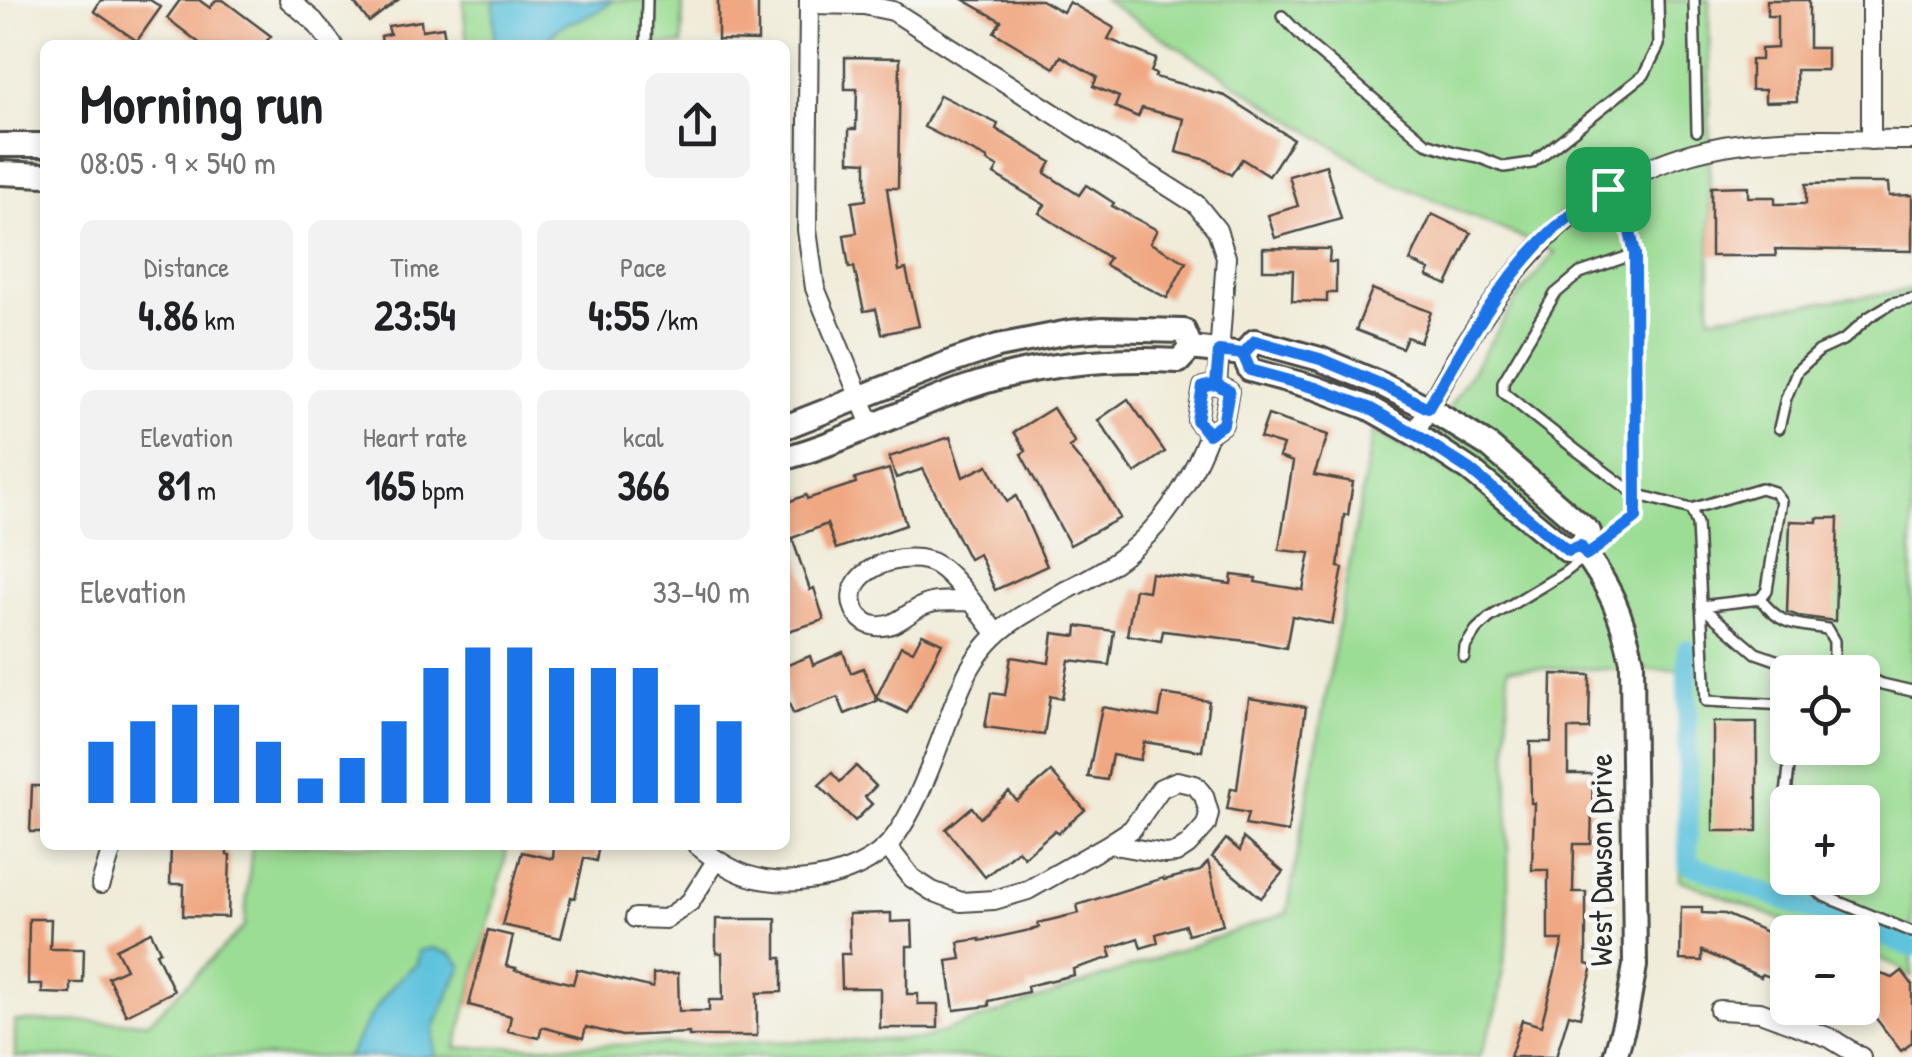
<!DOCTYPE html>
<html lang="en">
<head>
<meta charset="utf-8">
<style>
  body { margin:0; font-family:"Patrick Hand",sans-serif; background:#f2f2f2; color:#202124; height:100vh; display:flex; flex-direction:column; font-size:38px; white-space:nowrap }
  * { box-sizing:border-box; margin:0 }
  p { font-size:32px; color:#757577 }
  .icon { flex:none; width:55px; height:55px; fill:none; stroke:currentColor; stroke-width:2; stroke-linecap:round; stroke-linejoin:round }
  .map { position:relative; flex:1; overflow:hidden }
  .side { position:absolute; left:40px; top:40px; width:750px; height:810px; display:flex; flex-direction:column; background:#fff; border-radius:15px; box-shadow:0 5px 15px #0003 }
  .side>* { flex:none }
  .tools { position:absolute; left:1770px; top:655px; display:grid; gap:20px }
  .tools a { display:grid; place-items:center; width:110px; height:110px; border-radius:15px; background:#fff; box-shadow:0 5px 15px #0003; font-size:50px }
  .pin { position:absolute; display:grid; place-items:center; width:85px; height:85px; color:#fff; margin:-42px; border-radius:20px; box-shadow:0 5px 15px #0006 }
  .round { display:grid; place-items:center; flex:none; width:105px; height:105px; border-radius:15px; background:#f2f2f2 }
  .summary { display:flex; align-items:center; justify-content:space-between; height:170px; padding:0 40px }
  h1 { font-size:55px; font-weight:700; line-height:75px }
  .metrics { display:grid; grid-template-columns:repeat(3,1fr); gap:15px; height:170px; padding:10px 40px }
  .metrics div { display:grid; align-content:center; border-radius:15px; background:#f2f2f2; text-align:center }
  .metrics b { font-size:42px; font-weight:700 }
  .metrics small { font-size:28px; font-weight:400 }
  .metrics p { font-size:28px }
  .chart { height:280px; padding:20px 40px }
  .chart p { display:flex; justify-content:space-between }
  .chart svg { width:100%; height:180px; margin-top:10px; stroke:#1a73e8; stroke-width:6 }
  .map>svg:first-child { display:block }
  .green { fill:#9bdd94; stroke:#638460; stroke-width:2.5; fill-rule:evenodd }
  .water { fill:#5fc3dd; stroke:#457784; stroke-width:2.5 }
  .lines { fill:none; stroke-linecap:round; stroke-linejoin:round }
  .canal { stroke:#5fc3dd; stroke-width:20 }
  .building { fill:#f0a882 }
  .lane-casing { stroke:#494845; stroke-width:14 }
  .street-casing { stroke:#494845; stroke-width:22 }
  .secondary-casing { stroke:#494845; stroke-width:28 }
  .lane { stroke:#fff; stroke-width:9 }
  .street { stroke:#fff; stroke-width:18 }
  .secondary { stroke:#fff; stroke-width:22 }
  .route-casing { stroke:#fff; stroke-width:20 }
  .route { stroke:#1a73e8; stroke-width:12 }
  .labels { text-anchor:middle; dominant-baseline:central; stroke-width:10; stroke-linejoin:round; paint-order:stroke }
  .street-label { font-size:32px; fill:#2b2b2b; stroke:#f6f6f2 }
</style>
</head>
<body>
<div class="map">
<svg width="1912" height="1057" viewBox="0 0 1912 1057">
  <rect width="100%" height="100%" fill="#f6f6f2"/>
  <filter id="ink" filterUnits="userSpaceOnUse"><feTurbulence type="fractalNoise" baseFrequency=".01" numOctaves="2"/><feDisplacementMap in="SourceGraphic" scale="20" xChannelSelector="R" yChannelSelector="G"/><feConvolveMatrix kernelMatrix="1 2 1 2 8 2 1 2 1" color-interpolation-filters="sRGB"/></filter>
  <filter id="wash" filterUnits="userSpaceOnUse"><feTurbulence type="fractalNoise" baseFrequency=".0048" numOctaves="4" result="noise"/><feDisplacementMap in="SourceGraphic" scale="40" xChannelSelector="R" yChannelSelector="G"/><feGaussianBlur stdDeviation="2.25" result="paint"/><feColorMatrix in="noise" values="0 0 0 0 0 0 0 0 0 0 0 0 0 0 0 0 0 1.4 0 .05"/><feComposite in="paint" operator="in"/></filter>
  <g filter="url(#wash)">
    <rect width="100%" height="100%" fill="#f0ecd9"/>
    <g class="green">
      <path d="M463,0H683L682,45H467Z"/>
      <path d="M1104,0H1709L1710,317L1912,290V977L1893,964L1863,952L1862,932H1813L1680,880L1681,670L1508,668V936L1497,1009L1480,1057H15V1021L149,1022L244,927L252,845H504L506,856L456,1048L923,1039L1287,913L1373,431L1419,456L1519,296L1555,252L1385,179ZM1788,672H1862V748H1788ZM1788,802H1862V878H1788Z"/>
    </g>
    <g class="water">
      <path d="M494,0H614C608,5 601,10 593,14C575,22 553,23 547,45H494Z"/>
      <path d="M433,948L451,954L462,966L434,1028V1057H347C365,1026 386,984 417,964L419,951Z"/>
    </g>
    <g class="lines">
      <path class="canal" d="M1687,649L1688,864L1912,947"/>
    </g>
    <g id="blocks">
      <g class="building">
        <path d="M101,0H150L161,7L137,41L94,11Z"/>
        <path d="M180,0H199L210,8L216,0H223L271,36L263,45H202L167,18Z"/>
        <path d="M352,0H398L369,22Z"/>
        <path d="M718,0H758V41L718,40Z"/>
        <path d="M964,0H1041L1063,12L1069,2L1114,28L1108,39L1156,59L1151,72L1156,74L1155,77L1225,96L1293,139L1269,176L1242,159L1231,175L1207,160L1176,152L1184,119L1142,108L1138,117L1115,107L1119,97L1093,86L1097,77L1061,56L1054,68L1027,52L994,32L1001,21Z"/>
        <path d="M1767,0H1809V48H1827V70H1796L1797,101L1765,102V90H1751V60H1761V49L1777,48V16H1767Z"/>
        <path d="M421,21L422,30L443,27L446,45H382L381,36L390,34L388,26Z"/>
        <path d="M845,57L900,58L898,188H887L899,271L906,269L919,326L882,334L876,309L864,311L854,267L849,268L844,235L857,233L852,202L866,200V162L849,161V129H856L857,89H845Z"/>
        <path d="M940,95L998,124L996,129L1051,162L1045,173L1079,195L1086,185L1114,203L1112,206L1157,230L1150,243L1186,262L1167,298L1105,265L1109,258L1039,213L1045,205L994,174L998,167L987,161L988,159L924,127Z"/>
        <path d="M1326,165L1341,219L1275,238L1268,215L1298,206L1289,176Z"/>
        <path d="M1851,183H1888L1889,196L1912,195V251L1775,249L1776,256H1711V187L1748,186V197H1775V204H1806V184Z"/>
        <path d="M1432,214L1471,233L1447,285L1427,276L1430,270L1410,261Z"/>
        <path d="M1263,248L1330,249L1329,262H1336V293H1327V302L1292,301L1293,270H1263Z"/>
        <path d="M1372,289L1431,312L1420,342L1407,337L1402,348L1356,330Z"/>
        <path d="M1128,399L1165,452L1135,473L1098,420Z"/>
        <path d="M1053,408L1075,443L1069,447L1103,488L1120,518L1070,545L1021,454L1026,451L1014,432Z"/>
        <path d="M1268,415L1328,435L1314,475L1353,482L1348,515H1344L1338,567L1343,568L1332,624L1292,616L1286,648L1255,642L1163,631L1161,641L1127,635L1135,589L1148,591L1151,573L1231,584L1232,575L1256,578L1255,582L1303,590L1310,553L1279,550L1293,462L1279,457L1283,445L1260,438Z"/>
        <path d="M950,437L963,477L988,465L1007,502L1016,496L1047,566L995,590L979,554L969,559L923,469L896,478L889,457Z"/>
        <path d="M889,469L906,525L836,549L827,524L792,538L810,590L814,588L824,620L785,632V503L806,495L807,499L856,483L855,479Z"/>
        <path d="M1817,518H1838L1835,621L1798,616L1787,612L1790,521L1817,522Z"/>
        <path d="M1077,626L1114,631L1109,665L1069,660L1062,699L1050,696L1044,735L985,727L991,693L1005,695L1011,657L1049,663L1053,633L1076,636Z"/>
        <path d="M922,634L942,643L907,713L876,698L877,701L845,714L838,697L793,714L785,693V666L810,656L813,665L843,652L851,673L863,668L876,698L901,646L913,651Z"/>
        <path d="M1552,674L1590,675L1589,729H1568V774H1593L1591,844H1574L1573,892H1586V964L1593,966L1580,1017L1569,1014L1556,1057H1510L1522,1020L1541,1026L1563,940H1548V870H1532L1534,803H1531L1530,742H1551Z"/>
        <path d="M1163,694L1209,701L1202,751L1144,742L1140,760L1112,755L1107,780L1088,777L1102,707L1159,717Z"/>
        <path d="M1249,698L1306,707L1288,832L1245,825L1248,813L1227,809L1231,788L1237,789Z"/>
        <rect x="1713" y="722" width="44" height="109"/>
        <path d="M856,766L876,786L865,797L872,804L855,821L819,785L832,773L840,782Z"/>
        <path d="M1051,772L1085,810L1058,833L1055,830L1024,857L1018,850L985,877L946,829L972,807L980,818L1009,792L1017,801Z"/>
        <path d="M32,786H45V832H30Z"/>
        <path d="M1243,838L1283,872L1261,898L1212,857L1226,839L1240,851Z"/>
        <path d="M171,845H227V855H230L228,917L183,916L184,884H170Z"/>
        <path d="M554,845H599L596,861L584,858L575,898L571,897L561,938L502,925L522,852L553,859Z"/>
        <path d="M1208,862L1223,925L1188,934L1185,925L1156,934L1158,943L1141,948L1138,938L1109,948L1112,957L1073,969L1074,975L1027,986L1028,992L989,1001V1006L954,1010L947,961L961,959L958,942L980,939V941L1039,928L1038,923L1079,913L1077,905L1163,878L1164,880L1200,871Z"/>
        <path d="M1681,907H1702V913L1725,914L1788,941V983L1762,974L1761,977L1702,951V961L1680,960Z"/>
        <path d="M891,913V922L912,921L913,946H907V994H918V1004H938V1028H880V988H842L841,954H850L849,914Z"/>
        <path d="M29,919H51L50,949H84L83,983H71V994L42,993V984H28Z"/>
        <path d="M716,919H776V958H782V992L757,993V1036H689V1033L622,1036L586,1027L583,1038L542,1027L539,1038L508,1031L511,1016L469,1005L488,930L513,936L506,966L516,968L515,970L573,984L577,969L653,988V974L678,973L679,1011H709V1000H723L722,953H716Z"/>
        <path d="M151,932L160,951L156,953L174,991L126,1015L108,977L126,969L116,949Z"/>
        <path d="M1862,968L1893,978L1902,971L1912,984V1043L1901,1051L1875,1017L1862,1013Z"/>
      </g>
    </g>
  </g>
  <g filter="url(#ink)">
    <use href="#blocks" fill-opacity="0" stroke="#494845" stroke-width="2.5"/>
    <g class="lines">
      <defs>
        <g id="lane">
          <path d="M1694,0L1697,131"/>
          <path d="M1282,16L1312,47L1426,143L1454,152L1478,157L1504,167L1532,163L1644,75L1659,45L1658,0"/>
          <path d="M646,45L647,0"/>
          <path d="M1635,254L1580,273L1555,294L1503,382V392L1576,450L1635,494L1691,509L1697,524L1706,701L1788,705"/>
          <path d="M1779,428L1786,398L1797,371L1819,351L1845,339L1869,317L1892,303L1912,299"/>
          <path d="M1691,509L1761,488L1774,492L1781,501L1767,590L1760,599L1701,606L1756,653L1810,672"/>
          <path d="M1760,599C1783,627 1792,623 1827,629L1834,641V661L1812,672"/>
          <path d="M1464,657L1465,647L1476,630L1489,618L1564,573L1635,518V254L1629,227L1610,192"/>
          <path d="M1834,661L1858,672"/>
          <path d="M1862,675L1882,684L1912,691"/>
          <path d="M1788,857L1782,832L1791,748"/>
          <path d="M1800,878L1824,896L1912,932"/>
        </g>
        <g id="street">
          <path d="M289,0L314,21L333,45"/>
          <path d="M809,0L807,230L815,288L871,425"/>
          <path d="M1871,0V140"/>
          <path d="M809,4L864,5L893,11L1196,204L1217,230L1226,257L1217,384"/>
          <path d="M1217,384L1229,391L1223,424L1209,434L1197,420L1203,387Z"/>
          <path d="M1415,434C1487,295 1568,168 1736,144C1793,136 1854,140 1912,140"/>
          <path d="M969,601C957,602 943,600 931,603C911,607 898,629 876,626C868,625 862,621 857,614C833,571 907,546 937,565C956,576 981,615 997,634"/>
          <path d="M697,845C732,874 761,886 808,880C834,877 864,867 884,849C914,821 938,746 953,707C965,677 971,660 995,636C1015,617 1041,605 1065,591C1080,583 1096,575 1111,565C1158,534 1189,486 1209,434"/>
          <path d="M887,846L912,878L932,891L961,902L994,900L1028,890L1109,844L1165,854L1176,853L1188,845L1206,825L1209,813L1204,796L1195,785L1177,781L1161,788L1132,829L1109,844"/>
          <path d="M101,884L113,845"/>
          <path d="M635,918L666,919L690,902L716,861"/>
          <path d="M1719,1010L1760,1012L1830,1038L1861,1057"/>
        </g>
        <g id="secondary">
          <path d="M0,145H45"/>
          <path d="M0,173L45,175"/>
          <path d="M1255,341L1320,359L1381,384L1428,408L1488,445L1589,532L1580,546L1568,551L1470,470L1415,434L1369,408L1316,388L1250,370L1243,354Z"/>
          <path d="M1191,348L1243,354"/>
          <path d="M785,427L953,361L998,346L1069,332L1103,329L1184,331L1191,348L1179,361C1107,357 1034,364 965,388C905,409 847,441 785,458"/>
          <path d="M1580,546C1610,587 1621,611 1632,661L1635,966L1625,1021L1615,1057"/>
        </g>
      </defs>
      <use href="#lane" class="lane-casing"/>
      <use href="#street" class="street-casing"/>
      <use href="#secondary" class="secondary-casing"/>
      <use href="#lane" class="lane"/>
      <use href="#street" class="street"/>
      <use href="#secondary" class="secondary"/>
    </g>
  </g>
  <g class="lines" filter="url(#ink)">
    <defs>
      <path id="route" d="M1608,189C1589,202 1570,215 1552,231C1500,281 1464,346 1428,408L1380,384L1320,359L1255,341L1243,354L1219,351L1216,384L1203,387L1197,420L1208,434L1223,424L1229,391L1216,384L1219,351L1243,354L1250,370L1316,388L1369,408L1415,434L1470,470L1568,551L1580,546L1587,555L1636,518L1635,254L1629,227L1608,189"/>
    </defs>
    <use href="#route" class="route-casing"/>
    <use href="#route" class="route"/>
  </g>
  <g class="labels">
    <g class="street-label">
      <text transform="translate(1600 860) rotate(-90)">West Dawson Drive</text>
    </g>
  </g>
</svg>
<div class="tools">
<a><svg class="icon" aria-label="locate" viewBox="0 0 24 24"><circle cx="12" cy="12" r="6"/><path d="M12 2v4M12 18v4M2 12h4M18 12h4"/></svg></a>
<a>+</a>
<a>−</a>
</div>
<div class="pin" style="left:1608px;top:189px;background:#1e9e55"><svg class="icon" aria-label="arrive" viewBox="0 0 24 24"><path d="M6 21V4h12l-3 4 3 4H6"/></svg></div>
<section class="side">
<div class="summary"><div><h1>Morning run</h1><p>08:05 · 9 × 540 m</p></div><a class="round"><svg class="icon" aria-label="share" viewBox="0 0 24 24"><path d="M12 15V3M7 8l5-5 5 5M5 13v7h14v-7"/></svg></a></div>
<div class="metrics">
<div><p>Distance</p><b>4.86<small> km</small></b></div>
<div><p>Time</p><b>23:54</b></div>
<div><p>Pace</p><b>4:55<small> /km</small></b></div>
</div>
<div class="metrics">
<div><p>Elevation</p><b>81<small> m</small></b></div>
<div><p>Heart rate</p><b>165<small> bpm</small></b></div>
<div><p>kcal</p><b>366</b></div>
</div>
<div class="chart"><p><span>Elevation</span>33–40 m</p>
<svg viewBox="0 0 160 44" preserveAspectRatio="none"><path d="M5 44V29M15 44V24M25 44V20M35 44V20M45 44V29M55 44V38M65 44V33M75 44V24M85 44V11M95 44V6M105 44V6M115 44V11M125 44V11M135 44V11M145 44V20M155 44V24"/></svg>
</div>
</section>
</div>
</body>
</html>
